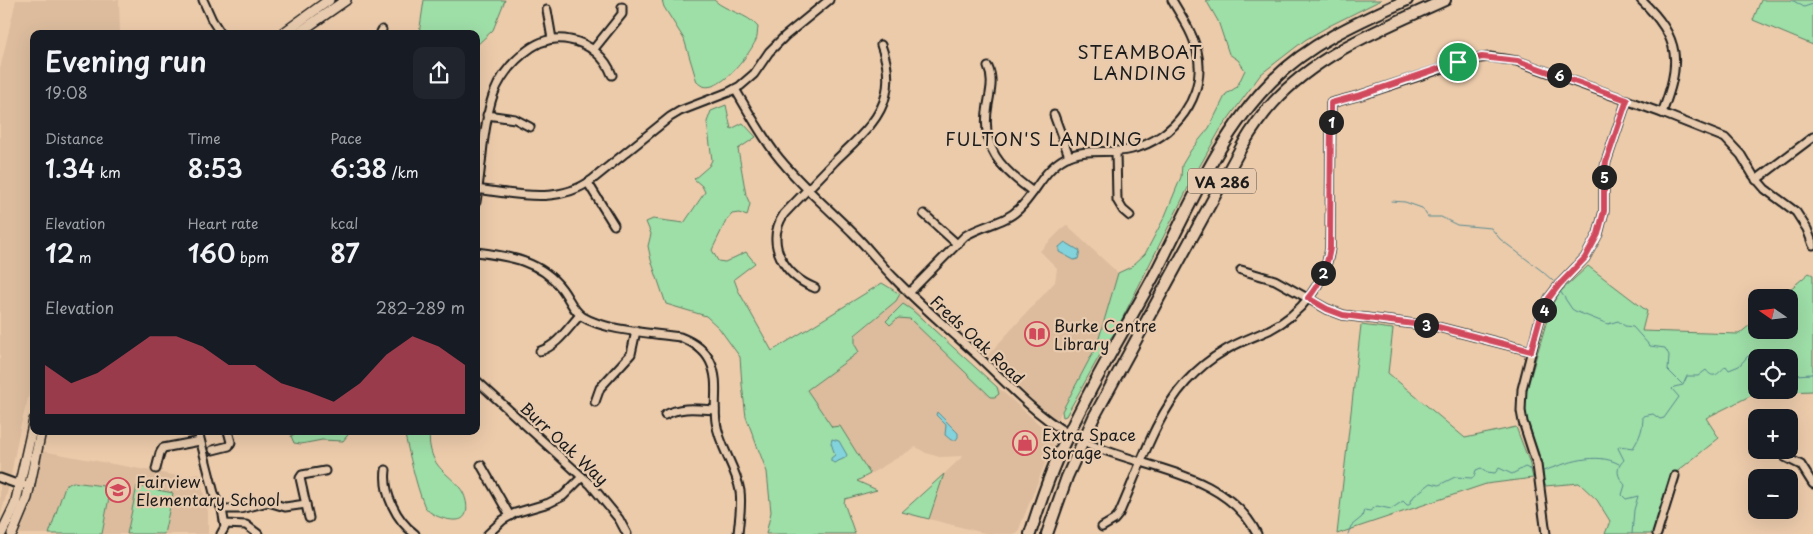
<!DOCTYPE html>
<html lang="en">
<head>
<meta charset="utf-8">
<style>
  body { margin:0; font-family:"Playpen Sans",sans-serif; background:#20242c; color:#f1f3f6; height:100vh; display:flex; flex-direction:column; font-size:19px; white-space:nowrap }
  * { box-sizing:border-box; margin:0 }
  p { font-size:16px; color:#9ea1a6 }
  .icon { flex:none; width:28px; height:28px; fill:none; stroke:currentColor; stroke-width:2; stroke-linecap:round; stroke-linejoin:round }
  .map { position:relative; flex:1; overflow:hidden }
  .sheet { position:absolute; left:30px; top:30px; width:450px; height:405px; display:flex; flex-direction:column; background:#171b24; border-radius:10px; box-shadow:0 5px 20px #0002 }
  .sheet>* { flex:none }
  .needle { width:32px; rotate:284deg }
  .controls { position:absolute; left:1748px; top:289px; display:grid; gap:10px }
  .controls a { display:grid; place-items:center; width:50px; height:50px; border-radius:10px; background:#171b24; box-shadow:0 5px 20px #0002; font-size:25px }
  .pin { position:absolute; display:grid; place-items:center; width:42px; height:42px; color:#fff; margin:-21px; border:2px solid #fff; border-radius:50%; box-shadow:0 1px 5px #0007 }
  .km { position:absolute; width:25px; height:25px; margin:-12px; border-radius:50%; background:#222; color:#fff; font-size:14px; line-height:25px; text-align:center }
  .round { display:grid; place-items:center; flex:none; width:52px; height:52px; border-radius:10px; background:#20242c }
  .overview { display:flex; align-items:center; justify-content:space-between; height:85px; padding:0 15px }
  h1 { font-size:28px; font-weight:600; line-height:38px }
  .figures { display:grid; grid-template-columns:repeat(3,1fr); gap:8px; height:85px; padding:5px 15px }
  .figures div { display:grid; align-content:center }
  .figures b { font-size:25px; font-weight:600 }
  .figures small { font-size:14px; font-weight:400 }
  .figures p { font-size:14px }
  .chart { height:140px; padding:10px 15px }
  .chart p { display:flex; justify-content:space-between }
  .chart svg { width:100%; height:90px; margin-top:5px; fill:#d1495b; opacity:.7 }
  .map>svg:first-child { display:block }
  .built { fill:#dcbc9d }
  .green { fill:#9edea7; stroke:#5d7d62; fill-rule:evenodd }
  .water { fill:#82d3dc; stroke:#598a8f }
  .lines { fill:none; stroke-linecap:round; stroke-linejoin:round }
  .stream { stroke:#598a8f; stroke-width:1 }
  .minor-casing { stroke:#1c1c1c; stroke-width:11 }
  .major-casing { stroke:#1c1c1c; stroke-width:12 }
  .highway-casing { stroke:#1c1c1c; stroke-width:14 }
  .minor { stroke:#e8cbae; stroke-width:7 }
  .major { stroke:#e8cbae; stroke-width:9 }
  .highway { stroke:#e8cbae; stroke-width:10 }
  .route-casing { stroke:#fff; stroke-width:10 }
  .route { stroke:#d1495b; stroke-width:6 }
  .labels { text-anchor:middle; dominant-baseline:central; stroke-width:4.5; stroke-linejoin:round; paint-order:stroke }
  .shield { fill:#e8cbae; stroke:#595048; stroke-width:1 }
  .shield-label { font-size:15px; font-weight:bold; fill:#1c1c1c }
  .poi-label { font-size:16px; fill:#1c1c1c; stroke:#e8cbae; text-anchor:start }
  .street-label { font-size:16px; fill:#1c1c1c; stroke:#e8cbae }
  .neighbourhood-label { font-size:18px; letter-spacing:1px; fill:#1c1c1c; stroke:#e8cbae }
</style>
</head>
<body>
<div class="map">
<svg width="1813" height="534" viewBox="0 0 1813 534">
  <rect width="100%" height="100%" fill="#eccbab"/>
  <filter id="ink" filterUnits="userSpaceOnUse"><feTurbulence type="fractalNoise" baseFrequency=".02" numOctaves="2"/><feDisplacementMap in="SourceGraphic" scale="10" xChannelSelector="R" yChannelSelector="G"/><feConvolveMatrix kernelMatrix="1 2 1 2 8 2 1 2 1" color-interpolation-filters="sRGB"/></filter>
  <g filter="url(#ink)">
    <g class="built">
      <path d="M16,0H119L120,34H34V376L20,428L10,480L0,477V69Z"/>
      <path d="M1066,225L1118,273L1097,345L1057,420L1050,417L987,356L1055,282L1057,268L1040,251Z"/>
      <path d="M900,294L946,341L1039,424L1054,434L1055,439L1017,534H988L929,519L944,474L963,456L939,457L926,453L916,447L870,474L840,427L832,428L807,390L858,352L855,345V336L896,301Z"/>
      <path d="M42,451L184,477L199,474L208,512V534H19L31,504Z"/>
      <path d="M0,483L9,486L0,517Z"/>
    </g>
    <g class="green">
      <path d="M424,0H505L493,30L476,46V34H419Z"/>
      <path d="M662,0H714C727,12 747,13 758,27C757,32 758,38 755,42C747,58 714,101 697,82L684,39L664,7Z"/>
      <path d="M1206,0H1381L1329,26L1305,40L1261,74L1220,130L1193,178L1116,331L1106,344L1066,416L1063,417L1062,411L1097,345L1118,273L1131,267L1145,254L1165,216L1181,177L1182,165L1191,150L1209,128L1226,94L1237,87L1245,70L1238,60L1229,54L1218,21Z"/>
      <path d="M1761,0H1813V45L1753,20Z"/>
      <path d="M726,105L731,129L743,123L756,137L738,149L746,195L750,204L747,216L739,213L732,214L726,221L712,250L718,261L725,262L746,252L755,263L734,279L738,290L772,351L882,283L900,294L896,301L855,335V345L859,352L807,390L832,427L840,426L870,474L857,481L877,490L845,499L844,503L855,534H766L771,512L767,472L746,417L742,385L740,357L719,328L706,316L666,304L651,260L648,246L651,234L646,222L653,219L684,223L705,192L702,186L694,179L709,166L712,160L707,122L711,111Z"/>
      <path d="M1588,266L1647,311L1642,331L1739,334L1756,320V330H1789V298L1781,297L1809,273L1813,275V391L1756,393L1706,418L1719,438L1674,474L1658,534H1605L1610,521L1597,500L1579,483L1545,486L1541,460L1527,420L1525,405L1527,389L1551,306L1560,292ZM1756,358H1789V390H1756Z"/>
      <path d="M903,304L912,310L997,387L999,394L995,397H991L910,319L898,318L890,325L886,321Z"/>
      <path d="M1361,325L1393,329L1388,373L1465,438L1516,427L1529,461L1533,478L1486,484L1337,534Z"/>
      <path d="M301,431H351L343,441L322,440L301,444L294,443L291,436Z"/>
      <path d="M404,431H431C429,437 429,440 430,446C434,469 447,472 460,488C467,496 472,519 457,520C447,521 428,515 424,505C415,482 410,456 404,431Z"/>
      <path d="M944,474L929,519L902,512Z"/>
      <path d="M73,482L111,487L102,534H49L65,486Z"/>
      <path d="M137,486L173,493L164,534H127Z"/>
    </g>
    <g class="water">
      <path d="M1065,242L1080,251L1078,259L1074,260L1059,252V247Z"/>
      <path d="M937,412L958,433V437L956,440H951L945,435L946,425L936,415Z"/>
      <path d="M832,439L839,441L847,455L845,458L834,463L831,461V458L835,455L831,443Z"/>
    </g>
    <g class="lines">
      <g class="stream">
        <path d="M1792,0L1804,7L1813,4"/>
        <path d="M1391,201L1405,202L1422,208L1428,217H1441L1457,225L1491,228L1500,239L1542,271L1553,281"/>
        <path d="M1560,291L1572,309L1575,311L1608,324L1618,321L1625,326L1633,327L1650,346L1665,348L1669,355L1668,370L1682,384"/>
        <path d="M1759,358L1768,353H1775L1779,358"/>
        <path d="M1789,373L1795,375L1812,374L1813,371"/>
        <path d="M1543,471C1567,463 1596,451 1619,464"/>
        <path d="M1348,534L1351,526L1362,517L1364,510L1370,511L1377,506L1391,509L1403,501L1407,505H1409L1414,496L1431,483L1439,485L1455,477L1472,478L1474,477L1476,470L1481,468L1487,472L1495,473L1499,468L1512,474L1525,467L1532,470"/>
        <path d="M1632,534L1634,510L1638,496L1626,499L1622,495L1625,485C1617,476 1615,469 1624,460L1618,448L1619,446L1633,448C1640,437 1643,429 1643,416L1653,414L1660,419L1664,418L1679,397L1672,389L1674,387L1683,385L1687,376H1698L1706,370C1714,381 1719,372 1726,366L1729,370L1739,366L1748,356L1756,358"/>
      </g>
      <defs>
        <g id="minor">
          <path d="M203,0L212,20L221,34"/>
          <path d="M1641,0C1682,39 1681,63 1662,113"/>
          <path d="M547,10L552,39"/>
          <path d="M380,34L382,30"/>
          <path d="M593,50L622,14V7"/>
          <path d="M988,67C994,80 990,92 988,105C980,148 1001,169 1033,192"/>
          <path d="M735,89C748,111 760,133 775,153C798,183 828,208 854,234C868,248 881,265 895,279C921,306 950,330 978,356C1011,387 1040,421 1082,441C1140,469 1226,471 1257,534"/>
          <path d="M487,115L515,119L530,127"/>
          <path d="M1054,115L1069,156"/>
          <path d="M1116,151L1117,200L1123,210L1130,216"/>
          <path d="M1756,180L1813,137"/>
          <path d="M588,183L614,225"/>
          <path d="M476,189C516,194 559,205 593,179L670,117L680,111L729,92L740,86L754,74L769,52L785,36L829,0"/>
          <path d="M476,202C479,183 481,164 483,145C488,107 492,79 524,53C537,42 553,36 570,40C589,43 606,58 612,75"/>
          <path d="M924,214L956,243"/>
          <path d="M476,252C509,256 541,261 562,289C569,298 573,311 583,317C606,331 653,333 680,337C693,342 704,349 710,361C720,381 713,401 716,422C719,446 736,467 740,491C742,506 739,520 738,534"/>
          <path d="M1241,270L1275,280L1327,309L1343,315L1438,327L1531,351"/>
          <path d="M815,288C785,276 764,244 784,214C801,196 818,179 835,161C854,142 880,122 886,94C890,77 887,61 881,45"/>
          <path d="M909,293L965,236C982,225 1005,223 1019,209C1036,193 1043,170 1065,158C1085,147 1110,155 1132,149C1174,139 1208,95 1197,51C1193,33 1181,16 1172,0"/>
          <path d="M540,351C557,346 568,328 580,315"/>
          <path d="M476,380L591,485L619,519L627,534"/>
          <path d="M595,402L600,388L631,354L636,331"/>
          <path d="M665,415C681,406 698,409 715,410"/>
          <path d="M198,431L215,497L222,509L225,527L221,534"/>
          <path d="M213,450L229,446L231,442L228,431"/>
          <path d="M1785,457L1801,465L1813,484"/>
          <path d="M481,465L510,516"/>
          <path d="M156,469L160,453L163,448L200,441"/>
          <path d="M386,470C383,493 396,520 415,534"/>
          <path d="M0,478L14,483L30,486"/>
          <path d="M222,509H240L268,502L285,507L306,504"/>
          <path d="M309,518L300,478L302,475L325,471"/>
          <path d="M225,524L246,525L258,534"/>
          <path d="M1102,527L1114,520L1119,514C1138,472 1155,416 1186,382C1197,370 1210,359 1224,351C1238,342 1254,337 1269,330C1301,314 1325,284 1330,248L1331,103L1361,95L1471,59L1490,57L1517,61L1662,113L1725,138L1741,155L1753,175L1765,189L1796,212L1807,229L1813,245"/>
          <path d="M488,534L503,520L515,513L549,503L563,496L582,477"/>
          <path d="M1546,534L1537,465L1523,422L1521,411L1522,389L1539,322L1549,298L1559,285L1585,258L1598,234L1604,211V173L1606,162L1627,100"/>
          <path d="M1657,534L1675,476"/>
        </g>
        <g id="major">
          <path d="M282,34L329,0"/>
          <path d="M297,34L346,0"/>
          <path d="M1,534L15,505L34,420"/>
          <path d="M12,534L27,498L41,431"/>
        </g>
        <g id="highway">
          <path d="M1030,534C1041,500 1052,467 1068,435C1094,379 1127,326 1156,272C1190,206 1219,134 1272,81C1310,43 1358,22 1407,0"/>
          <path d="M1047,534L1067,477L1094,417L1242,146C1251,131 1261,116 1273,103C1319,52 1384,28 1445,0"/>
        </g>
      </defs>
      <use href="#minor" class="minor-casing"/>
      <use href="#major" class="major-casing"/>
      <use href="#highway" class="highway-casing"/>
      <use href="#minor" class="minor"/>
      <use href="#major" class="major"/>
      <use href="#highway" class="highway"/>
    </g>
  </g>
  <g class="lines" filter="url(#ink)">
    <defs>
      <path id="route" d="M1482,57L1518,61L1627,100L1606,162L1604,173V211L1598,234L1585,258L1559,285L1549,298L1541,315L1531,351L1438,327L1343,315L1327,309L1308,298C1320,284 1327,267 1330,248L1331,103L1361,95L1458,62Z"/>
    </defs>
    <use href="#route" class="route-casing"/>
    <use href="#route" class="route"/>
  </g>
  <defs>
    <symbol id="library-ring" viewBox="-11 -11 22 22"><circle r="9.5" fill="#e8cbae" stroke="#d1495b" stroke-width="1.5"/><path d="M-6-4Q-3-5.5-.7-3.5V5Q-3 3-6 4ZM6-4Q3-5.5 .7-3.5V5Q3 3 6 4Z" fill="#d1495b"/></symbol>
    <symbol id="shop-ring" viewBox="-11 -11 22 22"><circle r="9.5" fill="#e8cbae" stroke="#d1495b" stroke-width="1.5"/><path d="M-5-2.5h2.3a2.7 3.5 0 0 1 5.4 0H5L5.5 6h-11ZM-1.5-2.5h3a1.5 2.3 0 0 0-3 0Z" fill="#d1495b"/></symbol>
    <symbol id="school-ring" viewBox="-11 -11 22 22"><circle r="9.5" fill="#e8cbae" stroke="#d1495b" stroke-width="1.5"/><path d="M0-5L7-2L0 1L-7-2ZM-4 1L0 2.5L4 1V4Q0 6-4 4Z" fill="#d1495b"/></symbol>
  </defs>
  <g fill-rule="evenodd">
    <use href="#library-ring" x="1023" y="320" width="28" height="28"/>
    <use href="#shop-ring" x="1011" y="429" width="28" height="28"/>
    <use href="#school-ring" x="104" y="476" width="28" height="28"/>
  </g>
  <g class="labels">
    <rect class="shield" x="1188" y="168.5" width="68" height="25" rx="4"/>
    <g class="shield-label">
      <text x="1222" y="181">VA 286</text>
    </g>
    <g class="poi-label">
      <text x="1054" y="325">Burke Centre<tspan x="1054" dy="18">Library</tspan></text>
      <text x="1042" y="434">Extra Space<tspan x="1042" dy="18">Storage</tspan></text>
      <text x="136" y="481">Fairview<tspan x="136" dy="18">Elementary School</tspan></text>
    </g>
    <g class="street-label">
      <text transform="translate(978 339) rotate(43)">Freds Oak Road</text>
      <text transform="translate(565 443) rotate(43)">Burr Oak Way</text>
    </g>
    <g class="neighbourhood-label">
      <text x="1140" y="51">STEAMBOAT<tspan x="1140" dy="21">LANDING</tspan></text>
      <text x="1044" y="138">FULTON'S LANDING</text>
    </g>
  </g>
</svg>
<div class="controls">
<a><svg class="needle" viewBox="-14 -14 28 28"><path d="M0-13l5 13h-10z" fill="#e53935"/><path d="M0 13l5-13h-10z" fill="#9ea1a6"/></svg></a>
<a><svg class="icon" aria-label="locate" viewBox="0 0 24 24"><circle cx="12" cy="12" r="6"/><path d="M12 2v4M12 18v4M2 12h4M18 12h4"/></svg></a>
<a>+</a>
<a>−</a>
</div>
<div class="pin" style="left:1458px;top:62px;background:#1e9e55"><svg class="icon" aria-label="arrive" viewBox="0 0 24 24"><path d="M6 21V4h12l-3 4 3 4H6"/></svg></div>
<b class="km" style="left:1331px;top:122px">1</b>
<b class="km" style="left:1323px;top:273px">2</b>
<b class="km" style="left:1426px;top:325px">3</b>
<b class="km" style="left:1544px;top:310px">4</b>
<b class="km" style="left:1604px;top:177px">5</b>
<b class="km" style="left:1559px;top:75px">6</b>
<section class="sheet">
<div class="overview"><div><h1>Evening run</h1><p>19:08</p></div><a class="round"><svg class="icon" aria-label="share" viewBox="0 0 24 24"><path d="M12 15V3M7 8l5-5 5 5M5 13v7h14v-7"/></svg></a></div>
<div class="figures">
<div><p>Distance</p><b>1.34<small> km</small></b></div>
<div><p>Time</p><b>8:53</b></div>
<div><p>Pace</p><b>6:38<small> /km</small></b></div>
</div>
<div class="figures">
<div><p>Elevation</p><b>12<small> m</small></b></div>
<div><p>Heart rate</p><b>160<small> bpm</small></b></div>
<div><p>kcal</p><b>87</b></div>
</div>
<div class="chart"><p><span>Elevation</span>282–289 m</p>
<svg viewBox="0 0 160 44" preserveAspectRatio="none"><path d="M0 44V20L10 29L20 24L30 15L40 6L50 6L60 11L70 20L80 20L90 29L100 33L110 38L120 29L130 15L140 6L150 11L160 20V44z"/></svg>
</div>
</section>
</div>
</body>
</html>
